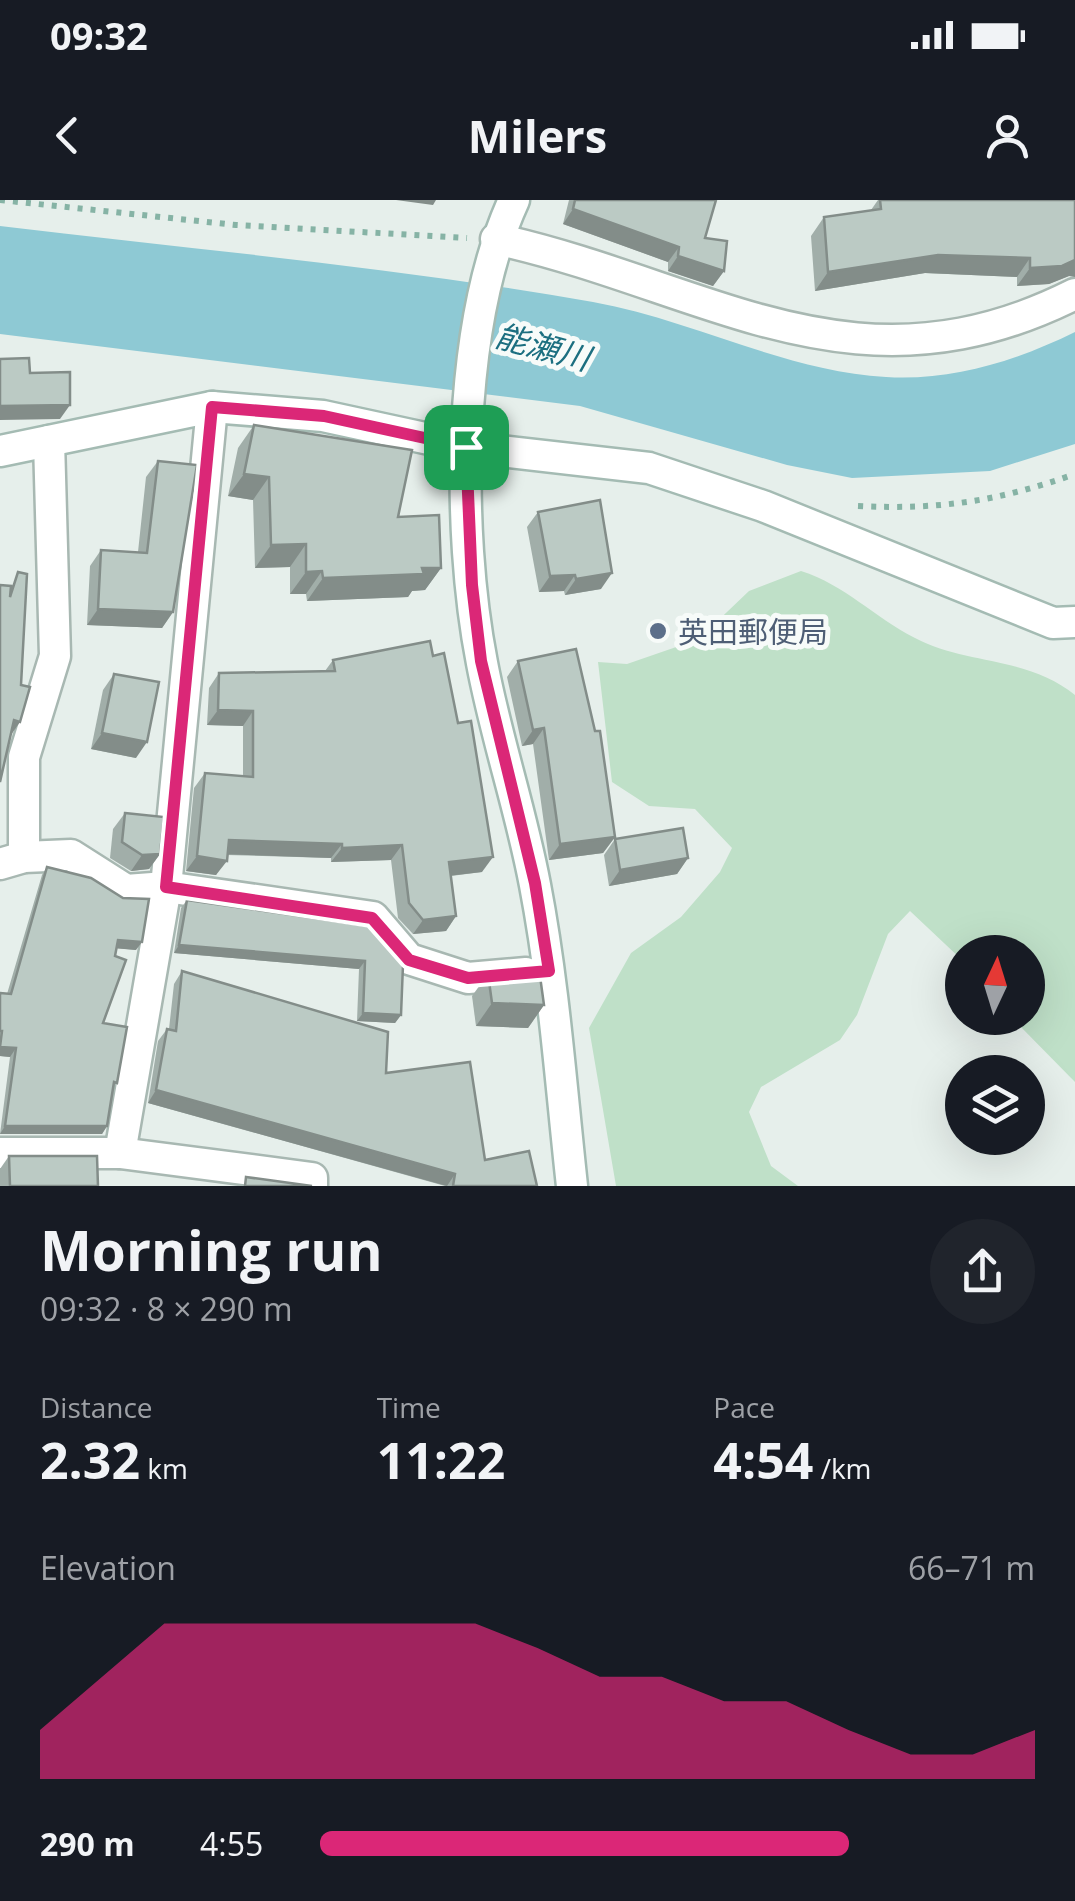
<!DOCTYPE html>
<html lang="en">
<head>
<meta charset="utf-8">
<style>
  body { margin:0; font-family:"Open Sans","Noto Sans JP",sans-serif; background:#20242c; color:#f1f3f6; height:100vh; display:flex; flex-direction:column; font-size:38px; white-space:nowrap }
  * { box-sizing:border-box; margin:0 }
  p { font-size:32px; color:#9ea1a6 }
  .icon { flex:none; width:55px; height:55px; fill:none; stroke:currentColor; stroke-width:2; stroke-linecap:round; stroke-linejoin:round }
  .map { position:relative; height:986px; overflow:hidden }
  .sheet { display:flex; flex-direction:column; background:#171b24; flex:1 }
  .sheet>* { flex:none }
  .needle { width:65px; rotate:4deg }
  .fabs { position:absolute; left:945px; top:735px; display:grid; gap:20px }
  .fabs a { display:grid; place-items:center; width:100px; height:100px; border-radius:50%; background:#171b24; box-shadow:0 10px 40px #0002; font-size:50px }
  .pin { position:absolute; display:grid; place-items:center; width:85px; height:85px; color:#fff; margin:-42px; border-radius:20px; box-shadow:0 5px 15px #0006 }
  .round { display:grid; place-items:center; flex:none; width:105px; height:105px; border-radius:52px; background:#20242c }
  .headline { display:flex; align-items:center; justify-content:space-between; height:170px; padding:0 40px }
  h1 { font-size:55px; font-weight:700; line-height:75px }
  .figures { display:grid; grid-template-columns:repeat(3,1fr); gap:15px; height:170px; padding:10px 40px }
  .figures div { display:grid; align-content:center }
  .figures b { font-size:50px; font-weight:700 }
  .figures small { font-size:28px; font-weight:400 }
  .figures p { font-size:28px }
  .chart { height:280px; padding:20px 40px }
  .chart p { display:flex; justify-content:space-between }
  .chart svg { width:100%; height:180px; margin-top:10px; fill:#db2777; opacity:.7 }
  ul { padding:0 40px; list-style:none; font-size:32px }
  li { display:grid; grid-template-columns:160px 120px 1fr; align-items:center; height:75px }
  li i { height:25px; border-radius:12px; background:#db2777 }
  .status { display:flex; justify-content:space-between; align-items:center; height:70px; padding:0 50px; background:#171b24; direction:ltr }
  .status svg { height:28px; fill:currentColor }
  header { display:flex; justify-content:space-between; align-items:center; height:130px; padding:0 40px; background:#171b24; font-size:45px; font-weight:700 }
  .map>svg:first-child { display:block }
  .green { fill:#bfe0c8 }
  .water { fill:#8ec9d4 }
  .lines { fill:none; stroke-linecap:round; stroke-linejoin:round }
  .street-casing { stroke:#a8b8b2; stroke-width:35 }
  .secondary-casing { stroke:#a4bbb3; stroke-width:35 }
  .path { stroke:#86b3a5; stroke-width:6; stroke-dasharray:5 8; stroke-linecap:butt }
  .street { stroke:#fff; stroke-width:30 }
  .secondary { stroke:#fff; stroke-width:30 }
  .wall { fill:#a1aea9 }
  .shaded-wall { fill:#838d89 }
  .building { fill:#bbcac4; stroke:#838d89; stroke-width:2.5 }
  .route-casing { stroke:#fff; stroke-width:20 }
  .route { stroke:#db2777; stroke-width:12 }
  .service-dot { fill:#5c6f8a; stroke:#f7fbf9; stroke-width:4 }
  .labels { text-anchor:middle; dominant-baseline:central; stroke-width:10; stroke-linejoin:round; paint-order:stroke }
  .service-label { font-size:30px; fill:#4e5e75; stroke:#f7fbf9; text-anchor:start }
  .water-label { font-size:32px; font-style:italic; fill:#1c6f80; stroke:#f7fbf9 }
</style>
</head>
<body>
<div class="status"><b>09:32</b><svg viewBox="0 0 49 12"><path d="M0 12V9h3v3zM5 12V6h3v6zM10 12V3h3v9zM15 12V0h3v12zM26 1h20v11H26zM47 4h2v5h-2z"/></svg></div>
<header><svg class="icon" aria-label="back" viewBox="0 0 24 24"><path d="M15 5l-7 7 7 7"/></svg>Milers<svg class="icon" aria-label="person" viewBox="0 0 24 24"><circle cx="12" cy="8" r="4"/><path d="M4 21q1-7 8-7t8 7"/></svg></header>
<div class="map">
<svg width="1075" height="986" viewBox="0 0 1075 986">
  <rect width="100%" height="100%" fill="#e6efeb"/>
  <path class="green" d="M801,371C845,385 874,417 915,438C966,465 1027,456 1075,495V882L1012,818H1028V752H962V760L910,711L888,734L857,815L840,840L761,887L749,912L771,966L798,986H616L589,828L631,753L681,717L720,672L732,648L695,609L649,606L612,582L598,462L627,464L682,445L706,432L749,391Z"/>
  <path class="water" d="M0,26C198,50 397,67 593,102C693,120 784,171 886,177C952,181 1016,161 1075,132V244L990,271L852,278L787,265L580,206L0,134Z"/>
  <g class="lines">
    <defs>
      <g id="street">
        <path d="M496,39C709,86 854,205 1075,94"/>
        <path d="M24,657V557L55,456L49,241"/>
        <path d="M0,664L24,657L71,655L126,690L166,687L373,717L409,759L468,778L526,773"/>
        <path d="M0,953H120L312,978V986"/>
        <path d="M120,953L166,687L212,207"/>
      </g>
      <g id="secondary">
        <path d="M514,0C457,124 456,330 482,463C496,538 521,610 535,685C554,784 561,886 572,986"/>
        <path d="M0,251L212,207L323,216L466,247L649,268L763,306L1053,423L1075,422"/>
      </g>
    </defs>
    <use href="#street" class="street-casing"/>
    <use href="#secondary" class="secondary-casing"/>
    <g class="path">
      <path d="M0,0L236,25L467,38"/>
      <path d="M858,306C940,310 999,301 1075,274"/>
    </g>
    <use href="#street" class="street"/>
    <use href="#secondary" class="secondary"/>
  </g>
  <g class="wall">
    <path d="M569,0H716L705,38L724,71L713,86L668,71V62L563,24Z"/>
    <path d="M878,0H1075L1069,76L1049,84L1017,86V77L925,73L815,91L811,36L824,17L871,10Z"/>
    <path d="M254,225L398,317L441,368L425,390L412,391L408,397L307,401L306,394H290V367L255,368L253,300L228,296L238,248Z"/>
    <path d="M158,261L173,412L162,428L87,425L90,366L101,350L138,352L146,277Z"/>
    <path d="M538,312L601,389L565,395L564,391L539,392L527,327Z"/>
    <path d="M333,460L482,672L451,676L456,716L446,731L413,734L398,718L391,660L331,662V658L227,655L216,675L186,671L194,588L205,573L243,576V526L207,525L209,488L219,473L325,471Z"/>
    <path d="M518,461L615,637L603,653L549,660L533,544L522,546L507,477Z"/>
    <path d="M114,474L136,558L91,549L103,490Z"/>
    <path d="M125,613L160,654L149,669L131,671L110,658L113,629Z"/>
    <path d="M615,639L688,658L677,674L609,686L604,655Z"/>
    <path d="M47,667L136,750L116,748L103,823L113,890L107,926L102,934H0L10,857L0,856V793L7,794L42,675Z"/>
    <path d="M187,700L403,765L401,815L395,823L357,821L359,769L174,753L181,708Z"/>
    <path d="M182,771L386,873L485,960L537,986H445L148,903L158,841L167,829H169L174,784Z"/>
    <path d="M488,774L544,805L528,828L476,826L472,796Z"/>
    <path d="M9,956L98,986H0V969Z"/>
  </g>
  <g class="shaded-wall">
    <path d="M396,0H436L433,5Z"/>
    <path d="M573,9L679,47L668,62L563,24Z"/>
    <path d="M938,55L1030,58L1017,77L925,73L815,91L828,72Z"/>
    <path d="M678,56L724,71L713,86L668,71Z"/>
    <path d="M1075,60V77L1069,76L1049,84L1017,86L1030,68Z"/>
    <path d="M70,205L60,219L0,220V206Z"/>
    <path d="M244,274L269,277L253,300L228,296Z"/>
    <path d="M306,344L290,367L255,368L271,345Z"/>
    <path d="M422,368H441L425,390L412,391L408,397L307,401L323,378Z"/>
    <path d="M322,371L306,394H290L306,372Z"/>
    <path d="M612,373L601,389L565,395L576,379Z"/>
    <path d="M575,375L564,391L539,392L550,376Z"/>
    <path d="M98,409L173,412L162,428L87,425Z"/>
    <path d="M218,510L253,511L243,526L207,525Z"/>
    <path d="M14,520L20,522L6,542Z"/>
    <path d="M544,528L533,544L522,546L533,530Z"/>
    <path d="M102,533L147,542L136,558L91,549Z"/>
    <path d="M615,637L603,653L549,660L560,644Z"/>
    <path d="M229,640L342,644L331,658L218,654Z"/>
    <path d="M402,645L391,660L331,662L342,648Z"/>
    <path d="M160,654L149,669L131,671L142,655Z"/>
    <path d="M197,656L227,661L216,675L186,671Z"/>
    <path d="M493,657L482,672L439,677L449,662Z"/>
    <path d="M688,658L677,674L609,686L620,670Z"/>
    <path d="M456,716L446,731L413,734L423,720Z"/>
    <path d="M118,740L142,742L136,750L112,748Z"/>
    <path d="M179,745L365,761L359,769L174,753Z"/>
    <path d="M492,803L544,805L528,828L476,826Z"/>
    <path d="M363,813L401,815L395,823L357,821Z"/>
    <path d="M0,847L16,848L10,857L0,856Z"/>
    <path d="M156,890L455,974L447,986L148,903Z"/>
    <path d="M5,926H107L102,934H0Z"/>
  </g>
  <g class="building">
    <path d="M575,0H716L705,38L727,41L724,71L678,56L679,47L573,9Z"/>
    <path d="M880,0H1075V60L1062,66L1030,68V58L938,55L828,72L824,17L881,9Z"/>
    <path d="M29,158L30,173L70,172V205L0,206V159Z"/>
    <path d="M254,225L412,250L398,317L439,315L441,368H422L424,374L323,378L322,371L306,372V344L271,345L269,277L244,274Z"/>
    <path d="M158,261L197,265L173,412L98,409L101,350L147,353Z"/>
    <path d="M600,300L612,373L576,379L575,375L550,376L538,312Z"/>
    <path d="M18,372L27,374L21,485L30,487L20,522L14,520L0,582V385L11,386L10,397Z"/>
    <path d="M430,441L433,456L444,453L458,523L471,521L493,657L449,662L456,716L423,720L409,703L402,645L342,648V644L229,640L227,661L197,656L205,573L253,577V511L218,510L219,473L335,471L333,460Z"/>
    <path d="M576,449L595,531H600L615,637L560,644L544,528L533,530L518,461Z"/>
    <path d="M114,474L159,482L147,542L102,533Z"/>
    <path d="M125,613L164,617L160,654L142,655L122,642Z"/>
    <path d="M683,628L688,658L620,670L615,639Z"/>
    <path d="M47,667L91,678L123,698L149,699L142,742L118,740L115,756L126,760L103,823L127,827L117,883L114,882L107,926H5L16,848L0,847L2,831H0V793L11,794Z"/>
    <path d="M187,700L369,726L403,765L401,815L363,813L365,761L179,745Z"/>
    <path d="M539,769L544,805L492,803L488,774Z"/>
    <path d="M182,771L388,832L386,873L470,862L485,960L529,951L537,986H453L455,974L156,890L167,829L176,831Z"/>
    <path d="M9,956H97L98,986H10Z"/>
    <path d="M246,977L312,986H245Z"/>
  </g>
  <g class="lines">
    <defs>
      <path id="route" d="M212,207L324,216L466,247L472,385L481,461L535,683L549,771L468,778L409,760L372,718L166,687Z"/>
    </defs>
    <use href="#route" class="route-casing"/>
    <use href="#route" class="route"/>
  </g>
  <circle class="service-dot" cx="658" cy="431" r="10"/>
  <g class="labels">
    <g class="service-label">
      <text x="678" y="431">英田郵便局</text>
    </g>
    <g class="water-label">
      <text transform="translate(543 146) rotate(15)">能瀬川</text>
    </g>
  </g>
</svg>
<div class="fabs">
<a><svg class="needle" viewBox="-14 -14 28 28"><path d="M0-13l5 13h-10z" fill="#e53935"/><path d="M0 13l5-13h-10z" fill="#9ea1a6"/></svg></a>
<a><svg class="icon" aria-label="layers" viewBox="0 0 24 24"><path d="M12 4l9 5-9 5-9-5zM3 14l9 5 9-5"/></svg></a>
</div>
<div class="pin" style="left:466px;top:247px;background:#1e9e55"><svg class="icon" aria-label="arrive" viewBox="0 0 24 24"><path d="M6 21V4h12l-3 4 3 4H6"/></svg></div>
</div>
<section class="sheet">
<div class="headline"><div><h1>Morning run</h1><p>09:32 · 8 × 290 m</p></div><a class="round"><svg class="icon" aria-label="share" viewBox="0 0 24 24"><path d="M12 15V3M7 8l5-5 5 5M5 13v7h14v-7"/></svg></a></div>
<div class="figures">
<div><p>Distance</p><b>2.32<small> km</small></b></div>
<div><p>Time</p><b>11:22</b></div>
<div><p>Pace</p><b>4:54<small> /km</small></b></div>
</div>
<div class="chart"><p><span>Elevation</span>66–71 m</p>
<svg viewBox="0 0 160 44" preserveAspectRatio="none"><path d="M0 44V32L10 19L20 6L30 6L40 6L50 6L60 6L70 6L80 12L90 19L100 19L110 25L120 25L130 32L140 38L150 38L160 32V44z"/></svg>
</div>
<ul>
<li><b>290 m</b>4:55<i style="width:74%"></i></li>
</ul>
</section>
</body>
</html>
